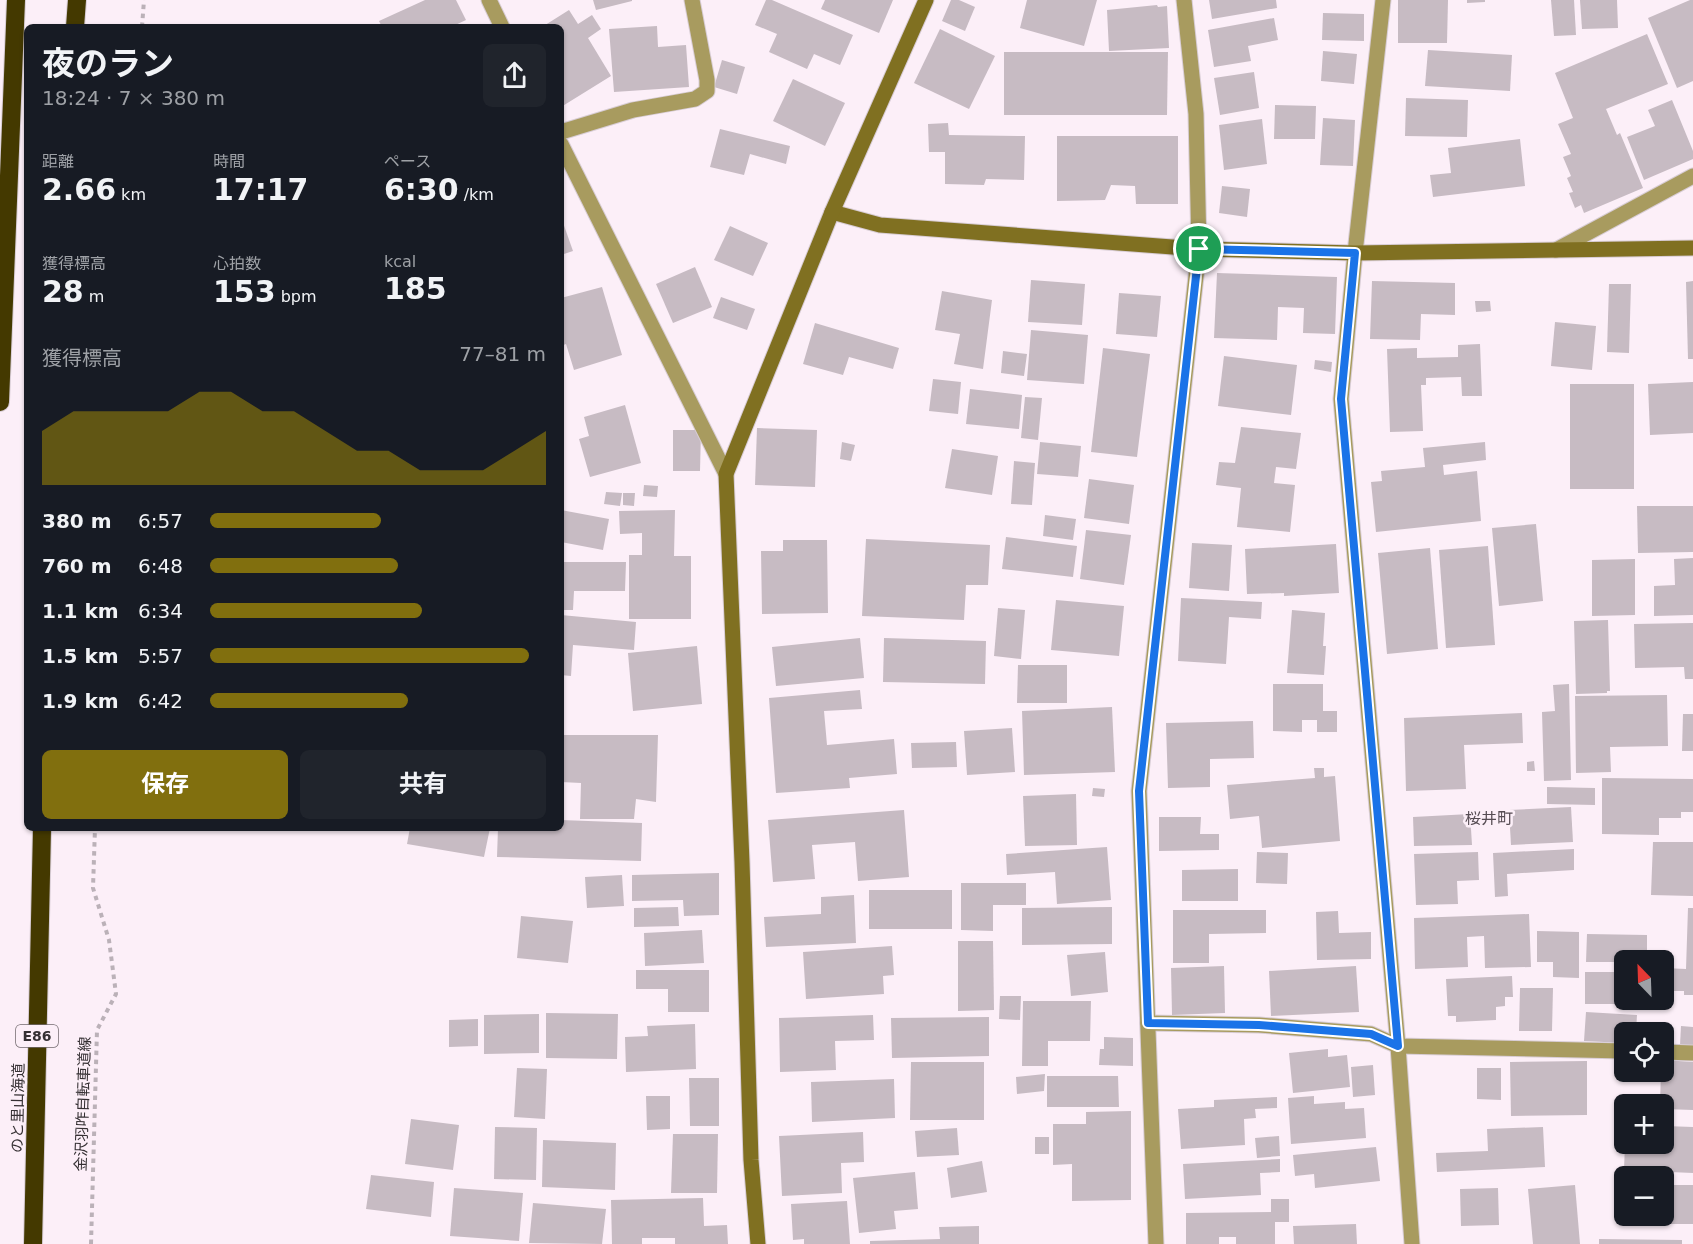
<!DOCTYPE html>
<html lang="ja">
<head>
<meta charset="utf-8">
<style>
  body { margin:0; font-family:"DejaVu Sans","Noto Sans JP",sans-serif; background:#20242c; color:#f1f3f6; height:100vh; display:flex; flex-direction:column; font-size:22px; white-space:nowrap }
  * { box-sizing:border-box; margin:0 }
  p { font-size:20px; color:#9ea1a6 }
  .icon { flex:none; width:33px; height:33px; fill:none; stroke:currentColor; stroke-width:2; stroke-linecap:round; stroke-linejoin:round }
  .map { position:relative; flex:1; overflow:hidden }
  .panel { position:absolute; left:24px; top:24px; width:540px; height:807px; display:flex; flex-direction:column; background:#171b24; border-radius:9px; box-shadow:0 2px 4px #0004 }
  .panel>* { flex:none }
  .needle { width:39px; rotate:337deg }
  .controls { position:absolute; left:1614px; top:950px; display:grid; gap:12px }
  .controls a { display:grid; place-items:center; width:60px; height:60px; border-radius:9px; background:#171b24; box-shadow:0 2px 4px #0004; font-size:30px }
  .pin { position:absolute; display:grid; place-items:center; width:51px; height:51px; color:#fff; margin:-26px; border:3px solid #fff; border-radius:50%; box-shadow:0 2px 6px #0007 }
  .round { display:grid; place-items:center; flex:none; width:63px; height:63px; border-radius:9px; background:#20242c }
  .headline { display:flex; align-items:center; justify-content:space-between; height:102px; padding:0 18px }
  h1 { font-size:33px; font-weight:700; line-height:45px }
  .stats { display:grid; grid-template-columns:repeat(3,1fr); gap:9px; height:102px; padding:6px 18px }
  .stats div { display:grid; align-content:center }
  .stats b { font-size:30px; font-weight:700 }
  .stats small { font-size:16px; font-weight:400 }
  .stats p { font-size:16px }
  .chart { height:168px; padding:12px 18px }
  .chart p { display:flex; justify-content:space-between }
  .chart svg { width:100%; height:108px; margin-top:6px; fill:#816f0e; opacity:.7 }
  .cta { display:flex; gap:12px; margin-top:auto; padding:12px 18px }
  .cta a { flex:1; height:69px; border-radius:9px; background:#816f0e; color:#fff; font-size:24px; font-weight:700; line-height:69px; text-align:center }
  .cta a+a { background:#20242c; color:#f1f3f6 }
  ul { padding:0 18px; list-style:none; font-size:20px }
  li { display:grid; grid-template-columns:96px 72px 1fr; align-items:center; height:45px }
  li i { height:15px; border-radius:8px; background:#816f0e }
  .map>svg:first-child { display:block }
  .building { fill:#c7bbc3 }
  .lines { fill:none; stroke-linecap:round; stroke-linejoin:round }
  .street-casing { stroke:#d8cdd5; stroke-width:17 }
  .secondary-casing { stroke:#d8cdd5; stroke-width:17 }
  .highway-casing { stroke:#d8cdd5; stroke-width:20 }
  .path { stroke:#bbb1b8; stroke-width:4; stroke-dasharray:4.5 4.5; stroke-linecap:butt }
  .street { stroke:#a89b5f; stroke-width:15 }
  .secondary { stroke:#807021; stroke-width:15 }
  .highway { stroke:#443900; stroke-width:18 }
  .route-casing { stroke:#fff; stroke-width:12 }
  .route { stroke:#1a73e8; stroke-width:8 }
  .labels { text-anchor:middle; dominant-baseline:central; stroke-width:5; stroke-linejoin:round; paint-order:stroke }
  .shield { fill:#fceff8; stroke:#71696e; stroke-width:1.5 }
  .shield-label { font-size:14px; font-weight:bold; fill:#353033 }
  .street-label { font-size:15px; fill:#353033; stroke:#fceff8 }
  .neighbourhood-label { font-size:16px; fill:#564c53; stroke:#fceff8 }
</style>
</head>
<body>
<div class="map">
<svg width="1693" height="1244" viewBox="0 0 1693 1244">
  <rect width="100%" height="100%" fill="#fceff8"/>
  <g class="building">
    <path d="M425,0H456L466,20L451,27H382L379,21Z"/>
    <path d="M593,0H632V1L596,10Z"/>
    <path d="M766,0H772L853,35L840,65L814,54L807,69L769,52L777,34L755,25Z"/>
    <path d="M825,0H893L879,33L821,9Z"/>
    <path d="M951,0H959L975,7L965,31L942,21Z"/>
    <path d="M1027,0H1097L1084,46L1020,28Z"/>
    <path d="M1209,0H1276L1277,8L1212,19Z"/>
    <path d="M1398,0H1448L1447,43H1398Z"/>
    <path d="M1467,0H1485V2L1467,3Z"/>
    <path d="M1551,0H1574L1576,35L1554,36Z"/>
    <path d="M1580,0H1617L1618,28L1582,29Z"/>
    <path d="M1690,0H1693V81L1677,88L1648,18Z"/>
    <path d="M1157,5L1158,7L1167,6L1169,48L1109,51L1107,10Z"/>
    <path d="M569,10L578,24L592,15L601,29L588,38L611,76L561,107V27H542Z"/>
    <path d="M1323,13L1364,14V41L1322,40Z"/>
    <path d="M1274,18L1278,40L1248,46L1251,61L1214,67L1208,30Z"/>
    <path d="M657,26L658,47L686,45L689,87L614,92L609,29Z"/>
    <path d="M940,29L995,56L969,109L914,83Z"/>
    <path d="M1647,34L1668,84L1606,109L1617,135L1620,133L1643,188L1584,213L1581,205L1575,208L1569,193L1573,192L1567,178L1571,176L1563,157L1571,154L1558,124L1573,118L1555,73Z"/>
    <path d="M1428,50L1512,55L1510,91L1425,86Z"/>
    <path d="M1323,51L1357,54L1354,84L1321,81Z"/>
    <path d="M1004,52H1168L1167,115H1004Z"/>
    <path d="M722,60L745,67L737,94L714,87Z"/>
    <path d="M1254,72L1259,108L1220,115L1214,78Z"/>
    <path d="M793,79L845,103L825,146L773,121Z"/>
    <path d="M1406,98L1468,100L1467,137L1405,136Z"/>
    <path d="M1672,100L1693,151V159L1644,180L1627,137L1655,126L1648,110Z"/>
    <path d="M1275,105L1316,106L1315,139H1274Z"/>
    <path d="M1323,118L1355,120L1353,166L1320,165Z"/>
    <path d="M1262,119L1267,164L1224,170L1219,125Z"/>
    <path d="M948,123L949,135L1025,136L1024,180L986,179L984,185L945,184V152H929L928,124Z"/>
    <path d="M720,129L790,146L786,164L750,154L744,175L710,167Z"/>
    <path d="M1057,136H1178V204H1136L1135,186L1111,185L1105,200L1057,201Z"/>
    <path d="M1520,139L1525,186L1433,197L1430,175L1451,173L1448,148Z"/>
    <path d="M1222,186L1250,189L1247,217L1219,213Z"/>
    <path d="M561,217L573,251L561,255Z"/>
    <path d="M730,226L768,243L753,276L714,260Z"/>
    <path d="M695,267L712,307L673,323L656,284Z"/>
    <path d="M1217,273L1337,277L1335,334L1303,333L1304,308L1278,307L1277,340L1214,338Z"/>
    <path d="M1031,280L1085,284L1082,325L1028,322Z"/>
    <path d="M1372,281L1455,283V315L1421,314L1420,340L1370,339Z"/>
    <path d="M1693,281V359H1688L1686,282Z"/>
    <path d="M1609,284H1631L1629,353L1607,352Z"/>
    <path d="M602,287L622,355L574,370L566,344L561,346V298Z"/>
    <path d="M942,291L992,300L983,369L954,364L960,334L935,330Z"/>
    <path d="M1119,293L1161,296L1157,337L1116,334Z"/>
    <path d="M721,297L755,309L747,330L713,318Z"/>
    <path d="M1475,301H1490L1491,311L1476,312Z"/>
    <path d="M1555,322L1596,326L1592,370L1551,366Z"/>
    <path d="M815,323L899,348L893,369L849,357L843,375L803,364Z"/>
    <path d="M1031,330L1088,335L1084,384L1027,380Z"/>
    <path d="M1480,344L1482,396H1462L1461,377L1426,378V385H1421L1423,431L1390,432L1387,349L1417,348V358L1458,357V345Z"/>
    <path d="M1103,348L1150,354L1137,457L1091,452Z"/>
    <path d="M1003,351L1027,354L1024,376L1001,373Z"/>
    <path d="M1224,356L1297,365L1291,415L1218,406Z"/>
    <path d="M1315,360L1332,362L1331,372L1314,369Z"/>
    <path d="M933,379L961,382L958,414L929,411Z"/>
    <path d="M1693,382V433L1650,435L1648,384Z"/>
    <rect x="1570" y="384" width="64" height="105"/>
    <path d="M970,389L1022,395L1019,429L966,424Z"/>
    <path d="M1025,397L1042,398L1038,440L1021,438Z"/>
    <path d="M625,405L641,463L590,477L579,439L589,436L584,417Z"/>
    <path d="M1241,427L1301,433L1296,469L1276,467L1274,483L1295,485L1290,532L1237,527L1241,488L1216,485L1219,462L1235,463Z"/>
    <path d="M757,428L817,430L815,487L755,485Z"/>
    <path d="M673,430H701L700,471H673Z"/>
    <path d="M842,442L855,445L851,461L840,459Z"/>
    <path d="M1040,442L1081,446L1078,477L1037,474Z"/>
    <path d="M1485,442L1486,460L1443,465L1444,475L1477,471L1481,521L1376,532L1371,482L1382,481L1381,471L1425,467L1423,448Z"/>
    <path d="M952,449L998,456L992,495L945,488Z"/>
    <path d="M1014,461L1035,463L1032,505L1011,504Z"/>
    <path d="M1089,479L1134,485L1129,524L1084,518Z"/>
    <path d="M644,485L658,486L657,497L643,496Z"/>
    <path d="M606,492L622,493L620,506L604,504Z"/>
    <path d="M623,493H635L634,506L623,505Z"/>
    <path d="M1637,506H1693V552L1638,553Z"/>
    <path d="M561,510L609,519L603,550L561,542Z"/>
    <path d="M675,510L674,556H691V619H629V555H642V533L620,534L619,511Z"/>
    <path d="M1045,515L1076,519L1073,540L1043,536Z"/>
    <path d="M1536,524L1543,601L1499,606L1492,528Z"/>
    <path d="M1086,530L1131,535L1124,585L1080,579Z"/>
    <path d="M1006,537L1077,546L1073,577L1002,569Z"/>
    <path d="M866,539L990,545L988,585H966L964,620L862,616Z"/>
    <path d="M783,540H827L828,613L762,614L761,551H783Z"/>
    <path d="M1192,543L1232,545L1229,591L1189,588Z"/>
    <path d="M1336,544L1339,593L1284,596V593L1247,594L1245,549Z"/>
    <path d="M1488,546L1495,645L1446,648L1439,550Z"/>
    <path d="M1430,548L1438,649L1387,654L1378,553Z"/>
    <path d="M1693,558V615L1654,616V586L1675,585L1674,559Z"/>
    <path d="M1635,559V615L1592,616V560Z"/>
    <path d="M561,562H626L625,591H574L573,610H561Z"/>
    <path d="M1181,598L1262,602L1261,619L1229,617L1226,664L1178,661Z"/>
    <path d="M1056,600L1124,606L1119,656L1051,650Z"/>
    <path d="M998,608L1025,610L1021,659L994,656Z"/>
    <path d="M1292,610L1325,613L1323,646H1326L1324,675L1287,673Z"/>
    <path d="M561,615L636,622L634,650L573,645L571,676L561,675Z"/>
    <path d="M1608,620L1610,691H1607V693L1576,694L1574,621Z"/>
    <path d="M1693,623V679H1685L1684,667L1635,668L1634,624Z"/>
    <path d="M860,638L864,678L776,686L772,647Z"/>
    <path d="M884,638L986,641L985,684L883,682Z"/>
    <path d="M697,646L702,704L633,711L628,653Z"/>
    <path d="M1018,665H1067V703H1017Z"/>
    <path d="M1273,684H1323V711H1337V732H1317V720H1302V732L1273,731Z"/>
    <path d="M1569,684L1571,780L1544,781L1542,712L1555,711L1553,685Z"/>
    <path d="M860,690L862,709L824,711L827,745L894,739L897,774L849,778L850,788L776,793L769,698Z"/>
    <path d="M1667,695L1668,746L1610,747L1611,772L1576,773L1575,696Z"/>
    <path d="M1112,707L1115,772L1024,775L1022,711Z"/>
    <path d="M1522,713L1523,743L1464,745L1466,789L1406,791L1404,718Z"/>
    <path d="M1683,714H1693V751H1682Z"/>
    <path d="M1253,721L1254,758L1210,759V787L1168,788L1166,723Z"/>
    <path d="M1012,728L1015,772L967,775L964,731Z"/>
    <path d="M561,735H658L656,802L636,799L634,819H580L581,783L561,782Z"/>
    <path d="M956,742L957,767L912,768L911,743Z"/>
    <path d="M1534,761L1535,771H1527V762Z"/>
    <path d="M1314,768H1324V777L1335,776L1340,841L1262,848L1259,816L1230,819L1227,785L1315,778Z"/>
    <path d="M1602,778L1693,779V812H1681V818H1659V835L1602,834Z"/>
    <path d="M1547,787L1595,788V805L1547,804Z"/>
    <path d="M1093,788L1105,789L1104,797L1092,796Z"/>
    <path d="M1076,794L1077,845L1025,846L1023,796Z"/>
    <path d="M1571,807L1573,842L1511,845L1509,810Z"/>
    <path d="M904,810L909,877L858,881L855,842L812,845L815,879L773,882L768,820Z"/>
    <path d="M1470,814L1472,845L1414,846L1413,817Z"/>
    <path d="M1159,817H1201L1200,834H1219V850L1159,851Z"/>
    <path d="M561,820L642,823L641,861L497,857L498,828H561Z"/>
    <path d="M410,828H490L484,857L407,844Z"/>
    <path d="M1653,842H1693V896L1651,895Z"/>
    <path d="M1107,847L1111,900L1057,904L1055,872L1007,875L1006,854Z"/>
    <path d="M1574,849V870L1507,874L1508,896L1495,897L1493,853Z"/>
    <path d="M1257,852L1288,853L1287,884L1256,883Z"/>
    <path d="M1478,852L1479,880L1457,881L1458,904L1416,905L1414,854Z"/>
    <path d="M1238,869V901H1182V870Z"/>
    <path d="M719,873V915L684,916L683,900L632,901V875Z"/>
    <path d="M622,875L624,906L587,908L585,877Z"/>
    <path d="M961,883H1026V905H993V931L961,930Z"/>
    <rect x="869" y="890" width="83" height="39"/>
    <path d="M854,895L856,943L766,947L764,917L821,914V897Z"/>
    <path d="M678,907L679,926L634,927V908Z"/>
    <path d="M1112,907V944L1022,945V908Z"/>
    <path d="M1688,908H1693V995H1684V991H1664V968L1686,969Z"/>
    <path d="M1173,910H1266V933L1209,934V963H1173Z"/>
    <path d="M1338,911L1339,933L1371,932V959L1317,960L1316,912Z"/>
    <path d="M1529,914L1531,967L1485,968L1484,936L1467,937L1468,967L1415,969L1414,918Z"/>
    <path d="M521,916L573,921L568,963L517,958Z"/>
    <path d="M702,930L704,963L645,966L644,933Z"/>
    <path d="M1537,931L1579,932V978L1553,977V962H1537Z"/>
    <path d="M1587,934L1647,935V960H1624V962H1586Z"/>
    <path d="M958,941H993L994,1010L958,1011Z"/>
    <path d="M892,946L894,975L883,976L884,994L806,999L803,952Z"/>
    <path d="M1105,952L1108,992L1071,996L1067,955Z"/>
    <path d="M1224,966L1225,1013L1172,1015L1171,968Z"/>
    <path d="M1356,966L1359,1012L1271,1016L1269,971Z"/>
    <path d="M636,970H709V1012H668V989H636Z"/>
    <path d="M1585,972H1624V999H1658V1004H1585Z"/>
    <path d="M1512,976L1513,997H1505V1006L1496,1007V1020L1456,1022V1016H1448L1446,979Z"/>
    <path d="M1520,988H1553L1552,1031H1519Z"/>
    <path d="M1000,996H1021L1020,1020L999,1019Z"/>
    <path d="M1023,1001H1091L1090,1041H1048V1066H1022Z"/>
    <path d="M1586,1012L1637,1015L1636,1032H1624V1043L1584,1041Z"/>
    <path d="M546,1013L618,1014L617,1059L546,1058Z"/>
    <path d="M539,1014V1053L484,1054V1015Z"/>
    <path d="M873,1015L874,1040L835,1041L836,1070L780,1072L779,1018Z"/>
    <path d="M989,1017V1056L892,1058L891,1018Z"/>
    <path d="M478,1019V1046L449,1047V1020Z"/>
    <path d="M695,1024L696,1069L626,1072L625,1037L648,1036L647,1026Z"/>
    <path d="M1681,1026L1693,1027V1046L1680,1045Z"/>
    <path d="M1104,1037L1133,1038V1066L1099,1065L1100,1049H1104Z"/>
    <path d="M1328,1049V1057L1347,1055L1350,1087L1293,1093L1289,1053Z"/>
    <path d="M1664,1060L1693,1062V1110L1664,1109V1104H1660L1661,1071H1664Z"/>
    <path d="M1587,1061V1115L1511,1116L1510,1062Z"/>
    <path d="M911,1062H984V1120H910Z"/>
    <path d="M1373,1065L1375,1095L1353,1097L1351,1067Z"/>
    <path d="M517,1068L547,1069L545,1119L514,1117Z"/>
    <path d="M1477,1068H1501V1100L1477,1099Z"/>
    <path d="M1045,1074L1044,1091L1017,1094L1016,1077Z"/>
    <path d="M1047,1076H1118L1119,1107H1047Z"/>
    <path d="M689,1078H719V1126H690Z"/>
    <path d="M894,1079L895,1118L812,1122L811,1082Z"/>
    <path d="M646,1096H670V1129L647,1130Z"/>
    <path d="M1314,1096V1104L1345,1102V1109L1364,1108L1366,1138L1291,1144L1288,1098Z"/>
    <path d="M1277,1097V1108L1255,1109L1256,1118L1244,1119L1245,1145L1181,1149L1178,1109L1214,1107V1100Z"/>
    <path d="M1131,1111V1200L1072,1201V1164L1053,1165V1124H1086V1112Z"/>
    <path d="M411,1119L459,1125L453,1170L405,1164Z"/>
    <path d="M1665,1126L1693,1127V1173L1624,1170L1625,1143H1664Z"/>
    <path d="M495,1127L537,1128L536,1180L494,1179Z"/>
    <path d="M1543,1127L1545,1167L1437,1172L1436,1153L1488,1151L1487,1129Z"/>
    <path d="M957,1128L959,1155L917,1157L915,1131Z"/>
    <path d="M863,1132L864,1162L841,1163L842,1193L782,1196L779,1136Z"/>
    <path d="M673,1134H718L717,1193H671Z"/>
    <path d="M1279,1136L1280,1156L1257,1158L1255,1138Z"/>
    <rect x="1035" y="1137" width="14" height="17"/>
    <path d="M543,1140L616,1143L615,1190L542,1187Z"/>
    <path d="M1376,1147L1380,1181L1315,1188L1314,1174L1295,1176L1293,1155Z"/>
    <path d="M1280,1159V1172L1260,1173L1261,1195L1185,1199L1183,1164Z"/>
    <path d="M982,1161L987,1192L951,1198L947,1168Z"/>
    <path d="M915,1172L918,1209L894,1211L896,1229L859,1233L853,1178Z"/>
    <path d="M371,1175L434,1182L431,1217L366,1209Z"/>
    <path d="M1575,1185L1580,1244H1533L1528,1189Z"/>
    <path d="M1664,1185H1693V1224H1659L1660,1215H1664Z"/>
    <path d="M454,1188L523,1193L519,1241L450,1236Z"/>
    <path d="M1498,1188L1499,1225L1461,1226L1460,1189Z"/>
    <path d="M703,1198L704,1226L727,1225L728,1244H675V1238H642V1244H612L611,1200Z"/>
    <path d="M1271,1199H1289V1222H1275V1244H1236V1237H1219V1244H1186V1213L1271,1212Z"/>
    <path d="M847,1201L850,1244H804V1239L793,1240L791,1204Z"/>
    <path d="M533,1203L606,1209L602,1244L529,1243Z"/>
    <path d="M1356,1224L1357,1244H1294L1293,1226Z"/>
    <path d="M979,1226V1244H870V1241L940,1239L939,1227Z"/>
    <path d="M1599,1239L1682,1240V1244H1599Z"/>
  </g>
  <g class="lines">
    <defs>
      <g id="street">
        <path d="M489,0L502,27"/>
        <path d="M1383,0L1355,253L1341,399L1398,1046L1412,1244"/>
        <path d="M561,132L633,110L695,99L707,91V80L692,0"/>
        <path d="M561,144L726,474"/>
        <path d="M1556,250L1693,176"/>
        <path d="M1148,1023L1259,1025L1371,1034L1398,1046L1624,1051"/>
        <path d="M1664,1052L1693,1053"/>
        <path d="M1156,1244L1139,791L1199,249L1196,114L1184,0"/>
      </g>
      <g id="secondary">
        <path d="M832,212L880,225L1199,249L1355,253L1693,248"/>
        <path d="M758,1244L751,1160L742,862L726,474L832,212L926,0"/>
      </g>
      <g id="highway">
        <path d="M75,27L77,0"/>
        <path d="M0,402L16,0"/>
        <path d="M33,1244L42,828"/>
      </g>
    </defs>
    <use href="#street" class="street-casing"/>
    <use href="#secondary" class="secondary-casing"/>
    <use href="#highway" class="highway-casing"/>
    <g class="path">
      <path d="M142,27L144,0"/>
      <path d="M91,1244L97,1030L116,994L109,940L93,888L95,828"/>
    </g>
    <use href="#street" class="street"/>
    <use href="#secondary" class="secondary"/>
    <use href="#highway" class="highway"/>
  </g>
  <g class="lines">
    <defs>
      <path id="route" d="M1199,249L1355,253L1341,399L1398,1046L1371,1034L1259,1025L1148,1023L1139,791Z"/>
    </defs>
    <use href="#route" class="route-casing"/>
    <use href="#route" class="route"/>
  </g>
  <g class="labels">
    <rect class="shield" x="16" y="1025" width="42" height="22" rx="4.5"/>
    <g class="shield-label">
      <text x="37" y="1036">E86</text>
    </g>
    <g class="street-label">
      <text transform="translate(83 1104) rotate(-88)">金沢羽咋自転車道線</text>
      <text transform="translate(18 1108) rotate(-89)">のと里山海道</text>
    </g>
    <g class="neighbourhood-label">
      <text x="1489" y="818">桜井町</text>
    </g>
  </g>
</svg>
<div class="controls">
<a><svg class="needle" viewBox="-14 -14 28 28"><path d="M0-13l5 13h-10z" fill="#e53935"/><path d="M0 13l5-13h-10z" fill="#9ea1a6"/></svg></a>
<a><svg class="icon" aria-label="locate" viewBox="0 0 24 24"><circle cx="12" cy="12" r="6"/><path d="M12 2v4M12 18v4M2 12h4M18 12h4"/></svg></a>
<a>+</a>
<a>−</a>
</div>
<div class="pin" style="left:1199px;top:249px;background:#1e9e55"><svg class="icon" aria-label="arrive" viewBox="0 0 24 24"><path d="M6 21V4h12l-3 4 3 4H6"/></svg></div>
<section class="panel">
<div class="headline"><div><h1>夜のラン</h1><p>18:24 · 7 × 380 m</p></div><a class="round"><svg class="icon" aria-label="share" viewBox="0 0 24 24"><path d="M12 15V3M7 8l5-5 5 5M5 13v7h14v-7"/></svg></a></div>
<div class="stats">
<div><p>距離</p><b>2.66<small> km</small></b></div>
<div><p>時間</p><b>17:17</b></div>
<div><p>ペース</p><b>6:30<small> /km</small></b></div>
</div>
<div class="stats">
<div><p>獲得標高</p><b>28<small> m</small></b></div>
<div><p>心拍数</p><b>153<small> bpm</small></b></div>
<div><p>kcal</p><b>185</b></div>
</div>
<div class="chart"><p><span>獲得標高</span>77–81 m</p>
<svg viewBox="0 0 160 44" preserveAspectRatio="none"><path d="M0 44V22L10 14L20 14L30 14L40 14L50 6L60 6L70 14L80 14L90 22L100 30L110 30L120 38L130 38L140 38L150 30L160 22V44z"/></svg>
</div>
<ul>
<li><b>380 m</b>6:57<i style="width:51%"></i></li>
<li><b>760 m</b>6:48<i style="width:56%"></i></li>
<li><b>1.1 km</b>6:34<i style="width:63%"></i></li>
<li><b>1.5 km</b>5:57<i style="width:95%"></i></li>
<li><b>1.9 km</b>6:42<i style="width:59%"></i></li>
</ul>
<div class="cta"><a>保存</a><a>共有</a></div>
</section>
</div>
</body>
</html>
